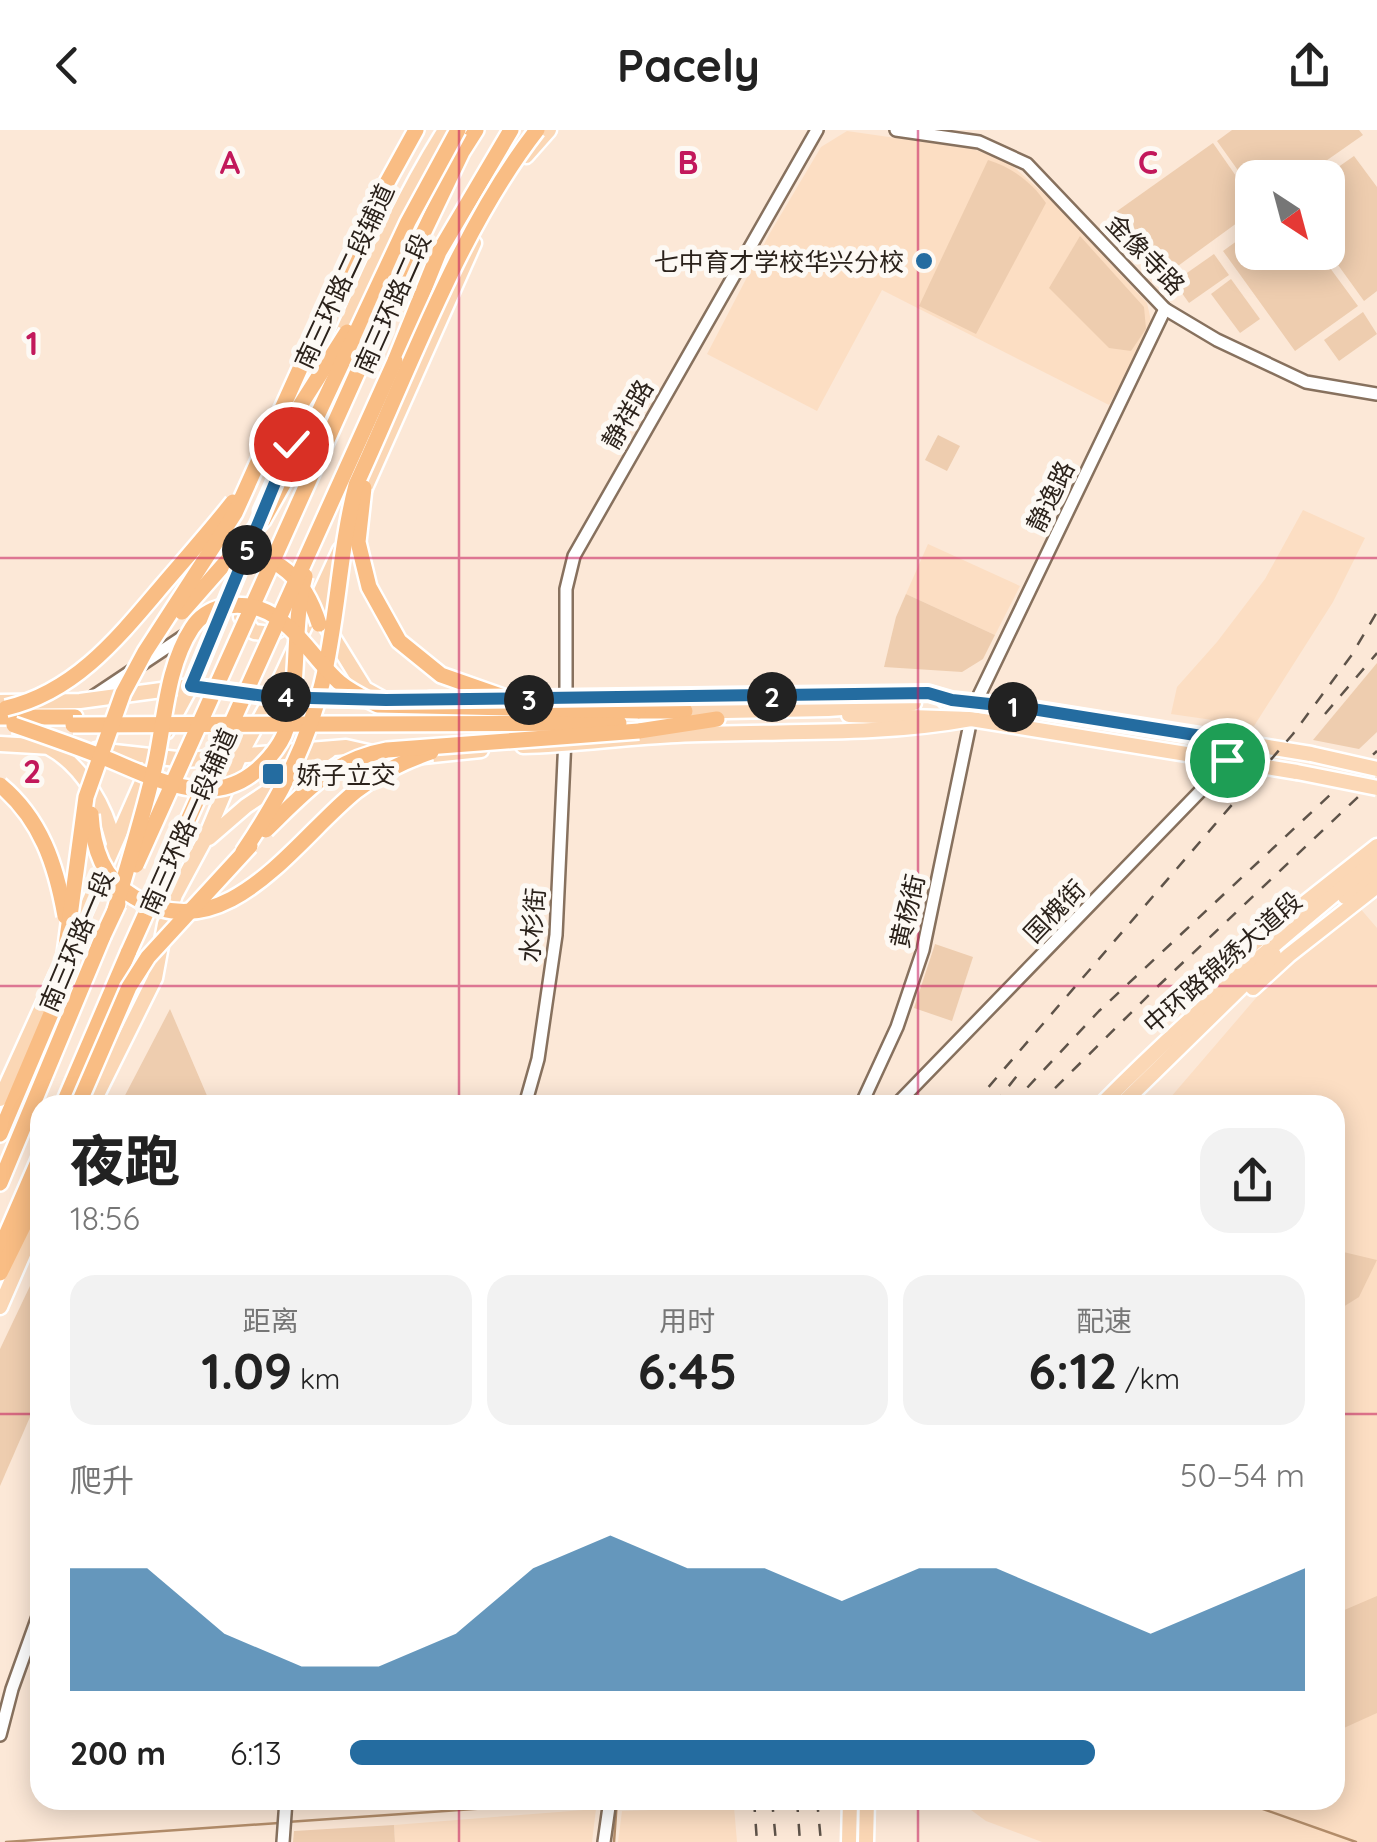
<!DOCTYPE html>
<html lang="zh">
<head>
<meta charset="utf-8">
<style>
  body { margin:0; font-family:Quicksand,"Noto Sans SC",sans-serif; background:#f2f2f2; color:#222; height:100vh; display:flex; flex-direction:column; font-size:38px; white-space:nowrap }
  * { box-sizing:border-box; margin:0 }
  p { font-size:32px; color:#767676 }
  .icon { flex:none; width:55px; height:55px; fill:none; stroke:currentColor; stroke-width:2; stroke-linecap:round; stroke-linejoin:round }
  .map { position:relative; flex:1; overflow:hidden }
  .drawer { position:absolute; left:30px; top:965px; width:1315px; height:715px; display:flex; flex-direction:column; background:#fff; border-radius:30px; box-shadow:0 5px 25px #0003 }
  .drawer>* { flex:none }
  .needle { width:65px; rotate:144deg }
  .controls { position:absolute; left:1235px; top:30px; display:grid; gap:20px }
  .controls a { display:grid; place-items:center; width:110px; height:110px; border-radius:20px; background:#fff; box-shadow:0 5px 25px #0003; font-size:50px }
  .pin { position:absolute; display:grid; place-items:center; width:85px; height:85px; color:#fff; margin:-42px; border:5px solid #fff; border-radius:50%; box-shadow:0 2px 10px #0007 }
  .km { position:absolute; width:50px; height:50px; margin:-25px; border-radius:50%; background:#222; color:#fff; font-size:28px; line-height:50px; text-align:center }
  .round { display:grid; place-items:center; flex:none; width:105px; height:105px; border-radius:30px; background:#f2f2f2 }
  .overview { display:flex; align-items:center; justify-content:space-between; height:170px; padding:0 40px }
  h1 { font-size:55px; font-weight:800; line-height:75px }
  .stats { display:grid; grid-template-columns:repeat(3,1fr); gap:15px; height:170px; padding:10px 40px }
  .stats div { display:grid; align-content:center; border-radius:25px; background:#f2f2f2; text-align:center }
  .stats b { font-size:50px; font-weight:800 }
  .stats small { font-size:28px; font-weight:400 }
  .stats p { font-size:28px }
  .chart { height:280px; padding:20px 40px }
  .chart p { display:flex; justify-content:space-between }
  .chart svg { width:100%; height:180px; margin-top:10px; fill:#246ca0; opacity:.7 }
  ul { padding:0 40px; list-style:none; font-size:32px }
  li { display:grid; grid-template-columns:160px 120px 1fr; align-items:center; height:75px }
  li i { height:25px; border-radius:12px; background:#246ca0 }
  header { display:flex; justify-content:space-between; align-items:center; height:130px; padding:0 40px; background:#fff; font-size:45px; font-weight:800 }
  .map>svg:first-child { display:block }
  .built { fill:#fcdec3 }
  .green { fill:#eecdaf }
  .lines { fill:none; stroke-linecap:round; stroke-linejoin:round }
  .stream { stroke:#b38d6a; stroke-width:2.5 }
  .minor-casing { stroke:#87715e; stroke-width:16 }
  .major-casing { stroke:#fff; stroke-width:19 }
  .highway-casing { stroke:#fff; stroke-width:20 }
  .minor { stroke:#fff; stroke-width:11 }
  .major { stroke:#fbd7b5; stroke-width:14 }
  .highway { stroke:#f9bd84; stroke-width:15 }
  .rail { stroke:#5e5349; stroke-width:2.5; stroke-dasharray:12 12; stroke-linecap:butt }
  .major-bridge-casing { stroke:#fff; stroke-width:19; stroke-linecap:butt }
  .highway-bridge-casing { stroke:#fff; stroke-width:20; stroke-linecap:butt }
  .major-bridge { stroke:#fbd7b5; stroke-width:14 }
  .highway-bridge { stroke:#f9bd84; stroke-width:15 }
  .route-casing { stroke:#fff; stroke-width:20 }
  .route { stroke:#246ca0; stroke-width:12 }
  .grid { fill:none; stroke:#c2185b; stroke-width:2.5; stroke-opacity:0.55 }
  .poi-dot { fill:#246ca0; stroke:#fdf9f4; stroke-width:4 }
  .labels { text-anchor:middle; dominant-baseline:central; stroke-width:10; stroke-linejoin:round; paint-order:stroke }
  .street-label { font-size:25px; fill:#2b221b; stroke:#fdf9f4 }
  .poi-label { font-size:25px; fill:#2b221b; stroke:#fdf9f4; text-anchor:end }
  .grid-label { font-size:32px; text-anchor:middle; font-weight:bold; fill:#c2185b; stroke:#fdf9f4; stroke-width:10; stroke-linejoin:round; paint-order:stroke }
</style>
</head>
<body>
<header><svg class="icon" aria-label="back" viewBox="0 0 24 24"><path d="M15 5l-7 7 7 7"/></svg>Pacely<svg class="icon" aria-label="share" viewBox="0 0 24 24"><path d="M12 15V3M7 8l5-5 5 5M5 13v7h14v-7"/></svg></header>
<div class="map">
<svg width="1377" height="1712" viewBox="0 0 1377 1712">
  <rect width="100%" height="100%" fill="#fce8d7"/>
  <g class="built">
    <path d="M847,1L973,19L1008,32L1053,72L1147,173L1152,195L1109,275L882,160L817,281L707,224L770,103L821,17Z"/>
    <path d="M1303,380L1365,408L1333,472L1254,596L1171,584L1177,557L1217,512L1265,449Z"/>
    <path d="M928,414L1020,456L995,505L906,464Z"/>
    <path d="M1359,777L1377,798V1712H1042L986,1691L971,1680L967,1670H1335V975H1164L1286,833Z"/>
    <path d="M734,1677L737,1712H618L622,1681Z"/>
    <path d="M596,1679L592,1712H395L394,1695Z"/>
  </g>
  <g class="green">
    <path d="M1232,0H1359L1363,5L1303,47L1252,48V60L1217,11Z"/>
    <path d="M1213,13L1252,69V82L1160,149L1113,84Z"/>
    <path d="M1354,26L1377,57V161L1364,171L1328,121V48L1324,47Z"/>
    <path d="M988,30C1011,37 1032,52 1046,73L976,204L919,176Z"/>
    <path d="M1252,100V122L1319,123L1358,176L1295,221L1223,121Z"/>
    <path d="M1080,106L1144,177L1146,199L1131,221L1109,218L1049,158Z"/>
    <path d="M1214,124L1229,145L1189,173L1174,152Z"/>
    <path d="M1231,149L1260,189L1240,203L1211,164Z"/>
    <path d="M1363,182L1377,204L1339,231L1324,210Z"/>
    <path d="M938,305L960,316L947,341L925,330Z"/>
    <path d="M906,464L995,505L983,529L962,542L884,537L896,487Z"/>
    <path d="M1377,533V602L1359,619L1313,610Z"/>
    <path d="M935,814L973,827L952,891L914,878Z"/>
    <path d="M170,879L211,975H162L160,972L158,975H120Z"/>
    <path d="M1335,1120L1377,1130L1359,1167L1335,1182Z"/>
    <path d="M40,1135V1264L0,1356V1219Z"/>
    <path d="M1377,1466V1583L1335,1602V1484Z"/>
    <path d="M394,1695L395,1712H293L294,1701Z"/>
  </g>
  <g class="lines">
    <g class="stream">
      <path d="M1246,1673L1356,1712"/>
      <path d="M287,1692L602,1670"/>
      <path d="M6,1712L279,1693"/>
      <path d="M614,1712L617,1670"/>
    </g>
    <defs>
      <g id="minor">
        <path d="M896,0L979,12L1027,34L1165,179L1217,210L1306,252L1377,264"/>
        <path d="M94,566L187,504"/>
        <path d="M566,574V459L574,426L817,0"/>
        <path d="M975,574L1165,179"/>
        <path d="M352,975H377"/>
        <path d="M525,975L538,929L556,805L565,608"/>
        <path d="M861,975L897,897L923,820L971,589"/>
        <path d="M896,975L1212,649L1227,630L1233,611"/>
        <path d="M0,1605L12,1559L40,1481"/>
        <path d="M283,1712L286,1670"/>
        <path d="M604,1712L610,1670"/>
      </g>
      <g id="major">
        <path d="M526,26L549,0"/>
        <path d="M340,209C372,137 403,66 445,0"/>
        <path d="M361,367L474,113"/>
        <path d="M261,381L314,264"/>
        <path d="M329,456L323,491L365,559L385,570"/>
        <path d="M241,487L254,502L271,504L280,499"/>
        <path d="M429,569L566,570L928,563L952,570"/>
        <path d="M945,571L1026,578L1311,624"/>
        <path d="M0,572L80,571L191,556L272,567L368,570"/>
        <path d="M676,582L828,579L914,573"/>
        <path d="M849,585L971,589L1297,642"/>
        <path d="M166,602L191,556L249,416"/>
        <path d="M0,614L69,618"/>
        <path d="M523,616C575,615 625,607 677,605C775,600 874,607 971,589"/>
        <path d="M50,618C83,636 106,678 114,713"/>
        <path d="M96,620L186,630L346,617L377,624"/>
        <path d="M423,626L481,620"/>
        <path d="M209,708L246,676L329,621"/>
        <path d="M1345,767L1377,743"/>
        <path d="M68,820L150,634"/>
        <path d="M1253,858L1289,825L1377,756"/>
        <path d="M1208,862L1254,813L1377,716"/>
        <path d="M0,969L57,844"/>
        <path d="M92,975L155,848L165,794L175,765L204,711L240,625L272,567L340,420"/>
        <path d="M1101,975C1188,887 1281,808 1377,729"/>
        <path d="M1121,975L1274,825"/>
        <path d="M0,1177L40,1085"/>
        <path d="M849,1712L850,1670"/>
        <path d="M866,1712L867,1670"/>
      </g>
      <g id="highway">
        <path d="M330,172L368,87L416,0"/>
        <path d="M372,210L462,22L476,0"/>
        <path d="M395,231L439,122L511,0"/>
        <path d="M638,581H685"/>
        <path d="M0,587H75"/>
        <path d="M639,601L717,589"/>
        <path d="M63,975L129,821"/>
        <path d="M0,1004L53,879L64,831"/>
        <path d="M0,1053L103,806"/>
        <path d="M0,1119L40,1027"/>
        <path d="M0,1143L40,1062"/>
      </g>
    </defs>
    <use href="#minor" class="minor-casing"/>
    <use href="#major" class="major-casing"/>
    <use href="#highway" class="highway-casing"/>
    <use href="#minor" class="minor"/>
    <use href="#major" class="major"/>
    <use href="#highway" class="highway"/>
    <g class="rail">
      <path d="M1325,584L1377,523"/>
      <path d="M973,975L1293,604L1351,526L1377,482"/>
      <path d="M994,975L1023,938"/>
      <path d="M1011,975L1099,881L1377,621"/>
      <path d="M1038,975L1155,859L1377,649"/>
      <path d="M754,1670L757,1712"/>
      <path d="M772,1670L776,1712"/>
      <path d="M797,1670L800,1712"/>
      <path d="M817,1670L821,1712"/>
    </g>
    <defs>
      <g id="major-bridge">
        <path d="M1311,624L1377,639"/>
        <path d="M1297,642L1377,658"/>
      </g>
      <g id="highway-bridge">
        <path d="M268,326L347,202"/>
        <path d="M364,358L358,412L369,457L399,511L441,545L512,570"/>
        <path d="M230,422C279,423 305,449 319,494"/>
        <path d="M182,482L263,390L296,331L408,92L458,0"/>
        <path d="M6,578C75,562 118,508 162,456C186,428 210,401 233,372"/>
        <path d="M14,595C43,605 72,615 100,626C149,645 209,682 257,640C270,628 282,614 287,597C300,548 292,496 305,446"/>
        <path d="M73,595L619,593"/>
        <path d="M0,655C41,689 56,735 65,786"/>
        <path d="M91,684C93,719 103,749 134,767C226,822 295,710 356,661C378,644 404,631 431,622"/>
        <path d="M266,700C305,662 332,630 387,620L639,601"/>
        <path d="M243,722C278,670 307,617 322,554C338,489 339,421 356,355C409,240 459,100 537,0"/>
        <path d="M136,735L372,210"/>
        <path d="M115,780C129,730 145,681 156,631C165,588 167,536 192,498C207,475 236,471 260,479C293,490 314,530 339,552C351,562 364,568 378,575L638,581"/>
        <path d="M103,806L118,774"/>
        <path d="M129,821L395,231"/>
        <path d="M64,831L86,667L123,563L145,522L235,383L330,172"/>
        <path d="M78,975L129,857L148,827L250,716"/>
      </g>
    </defs>
    <use href="#major-bridge" class="major-bridge-casing"/>
    <use href="#highway-bridge" class="highway-bridge-casing"/>
    <use href="#major-bridge" class="major-bridge"/>
    <use href="#highway-bridge" class="highway-bridge"/>
  </g>
  <g class="lines">
    <defs>
      <path id="route" d="M291,314L191,556L272,567L386,570L928,563L952,570L1026,578L1233,611L1227,630"/>
    </defs>
    <use href="#route" class="route-casing"/>
    <use href="#route" class="route"/>
  </g>
  <path class="grid" d="M459,0V975M918,0V975M0,428H1377M0,856H1377M0,1284H40M1335,1284H1377M459,1670V1712M918,1670V1712"/>
  <g class="poi-dot">
    <circle cx="924" cy="131" r="10"/>
    <rect x="261" y="632" width="24" height="24" rx="5"/>
  </g>
  <g class="labels">
    <g class="street-label">
      <text transform="translate(1146 124) rotate(46)">金像寺路</text>
      <text transform="translate(344 146) rotate(-65)">南三环路二段辅道</text>
      <text transform="translate(392 173) rotate(-66)">南三环路二段</text>
      <text transform="translate(627 284) rotate(-60)">静祥路</text>
      <text transform="translate(1050 366) rotate(-64)">静逸路</text>
      <text transform="translate(188 691) rotate(-66)">南三环路一段辅道</text>
      <text transform="translate(907 781) rotate(-77)">黄杨街</text>
      <text transform="translate(1054 781) rotate(-46)">国槐街</text>
      <text transform="translate(532 795) rotate(-85)">水杉街</text>
      <text transform="translate(76 811) rotate(-67)">南三环路一段</text>
      <text transform="translate(1222 832) rotate(-41)">中环路锦绣大道段</text>
    </g>
    <g class="poi-label">
      <text x="904" y="131">七中育才学校华兴分校</text>
      <text x="296" y="644" text-anchor="start">娇子立交</text>
    </g>
  </g>
  <g class="grid-label">
    <text x="230" y="44">A</text>
    <text x="688" y="44">B</text>
    <text x="1148" y="44">C</text>
    <text x="32" y="225">1</text>
    <text x="32" y="653">2</text>
  </g>
</svg>
<div class="controls">
<a><svg class="needle" viewBox="-14 -14 28 28"><path d="M0-13l5 13h-10z" fill="#e53935"/><path d="M0 13l5-13h-10z" fill="#767676"/></svg></a>
</div>
<div class="pin" style="left:1227px;top:630px;background:#1e9e55"><svg class="icon" aria-label="arrive" viewBox="0 0 24 24"><path d="M6 21V4h12l-3 4 3 4H6"/></svg></div>
<div class="pin" style="left:291px;top:314px;background:#d93025"><svg class="icon" aria-label="check" viewBox="0 0 24 24"><path d="M5 12l5 5 9-10"/></svg></div>
<b class="km" style="left:1013px;top:577px">1</b>
<b class="km" style="left:772px;top:567px">2</b>
<b class="km" style="left:529px;top:570px">3</b>
<b class="km" style="left:286px;top:567px">4</b>
<b class="km" style="left:247px;top:420px">5</b>
<section class="drawer">
<div class="overview"><div><h1>夜跑</h1><p>18:56</p></div><a class="round"><svg class="icon" aria-label="share" viewBox="0 0 24 24"><path d="M12 15V3M7 8l5-5 5 5M5 13v7h14v-7"/></svg></a></div>
<div class="stats">
<div><p>距离</p><b>1.09<small> km</small></b></div>
<div><p>用时</p><b>6:45</b></div>
<div><p>配速</p><b>6:12<small> /km</small></b></div>
</div>
<div class="chart"><p><span>爬升</span>50–54 m</p>
<svg viewBox="0 0 160 44" preserveAspectRatio="none"><path d="M0 44V14L10 14L20 30L30 38L40 38L50 30L60 14L70 6L80 14L90 14L100 22L110 14L120 14L130 22L140 30L150 22L160 14V44z"/></svg>
</div>
<ul>
<li><b>200 m</b>6:13<i style="width:78%"></i></li>
</ul>
</section>
</div>
</body>
</html>
